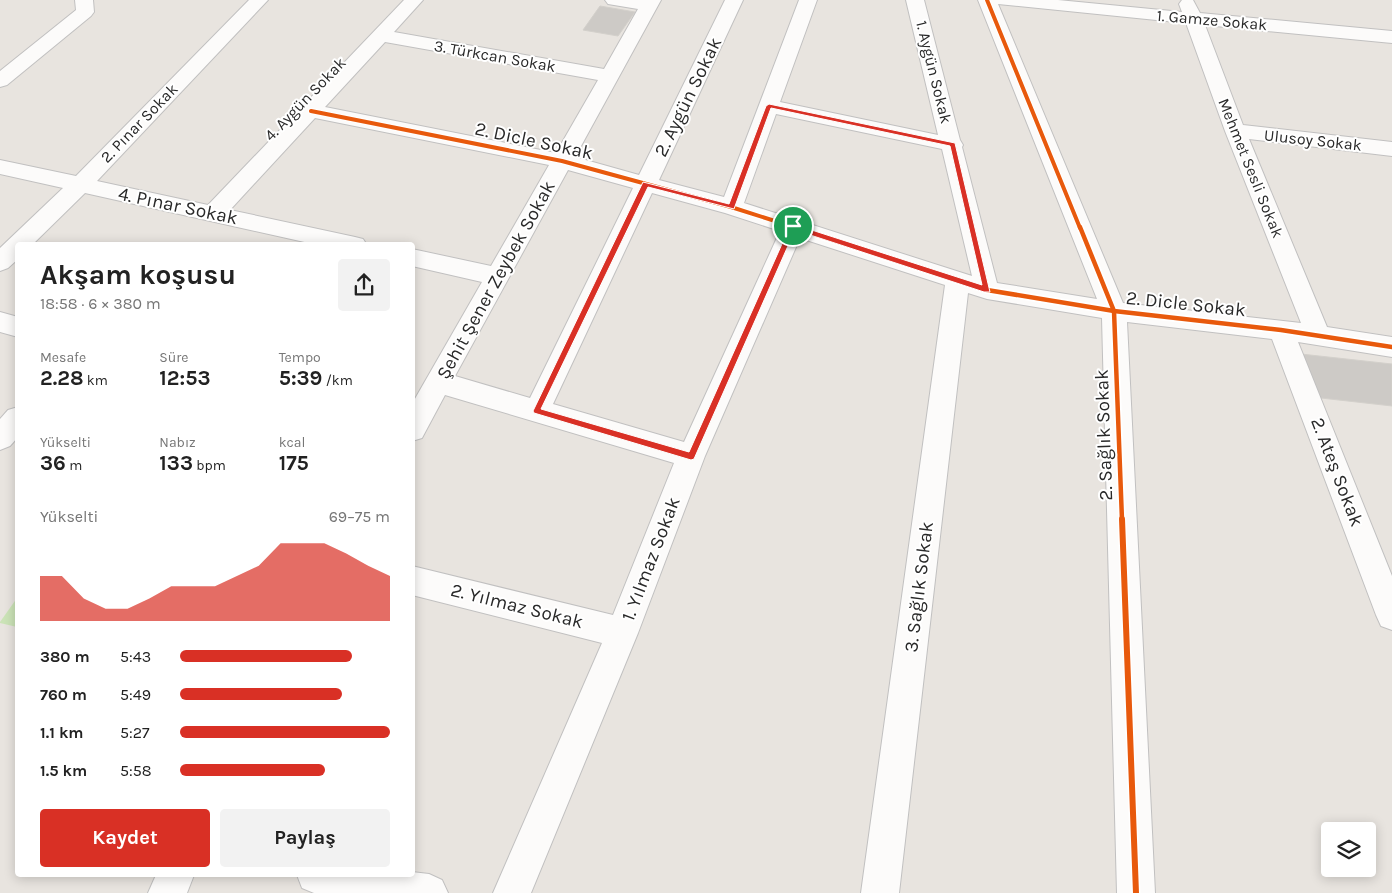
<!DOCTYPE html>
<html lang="tr">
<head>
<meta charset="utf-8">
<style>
  body { margin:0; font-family:Karla,sans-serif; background:#f2f2f2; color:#222; height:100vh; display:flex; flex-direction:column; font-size:19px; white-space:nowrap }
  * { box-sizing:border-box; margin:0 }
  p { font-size:16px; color:#767676 }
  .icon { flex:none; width:28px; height:28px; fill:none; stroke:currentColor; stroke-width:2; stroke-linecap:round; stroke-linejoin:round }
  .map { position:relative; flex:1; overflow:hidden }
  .panel { position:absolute; left:15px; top:242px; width:400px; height:635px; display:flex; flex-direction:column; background:#fff; border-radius:5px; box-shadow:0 2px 12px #0003 }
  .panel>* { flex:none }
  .buttons { position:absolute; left:1321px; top:822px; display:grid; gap:10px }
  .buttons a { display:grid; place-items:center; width:55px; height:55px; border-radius:5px; background:#fff; box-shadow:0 2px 12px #0003; font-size:25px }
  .pin { position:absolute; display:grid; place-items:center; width:42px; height:42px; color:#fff; margin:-21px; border:2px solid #fff; border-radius:50%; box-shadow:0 1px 5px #0007 }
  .round { display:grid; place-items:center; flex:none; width:52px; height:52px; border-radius:5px; background:#f2f2f2 }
  .summary { display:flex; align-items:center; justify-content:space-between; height:85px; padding:0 25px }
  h1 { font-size:28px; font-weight:700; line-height:38px }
  .figures { display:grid; grid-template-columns:repeat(3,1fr); gap:8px; height:85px; padding:5px 25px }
  .figures div { display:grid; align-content:center }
  .figures b { font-size:21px; font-weight:700 }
  .figures small { font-size:14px; font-weight:400 }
  .figures p { font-size:14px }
  .chart { height:140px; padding:10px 25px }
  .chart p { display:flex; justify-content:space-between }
  .chart svg { width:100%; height:90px; margin-top:5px; fill:#d93025; opacity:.7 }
  .action { display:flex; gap:10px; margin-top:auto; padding:10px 25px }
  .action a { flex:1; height:58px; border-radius:5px; background:#d93025; color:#fff; font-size:20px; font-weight:700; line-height:58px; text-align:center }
  .action a+a { background:#f2f2f2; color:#222 }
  ul { padding:0 25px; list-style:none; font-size:16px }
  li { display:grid; grid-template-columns:80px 60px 1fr; align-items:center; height:38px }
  li i { height:12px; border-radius:6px; background:#d93025 }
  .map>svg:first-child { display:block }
  .green { fill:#cbe3b7 }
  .building { fill:#cdcac6; stroke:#d3d0cb }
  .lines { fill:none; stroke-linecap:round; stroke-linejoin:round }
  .minor-casing { stroke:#c1c0c0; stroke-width:2 }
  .minor { fill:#fcfbfa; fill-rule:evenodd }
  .cycleway-far2-casing { stroke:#fff; stroke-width:6 }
  .cycleway-far1-casing { stroke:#fff; stroke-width:8 }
  .cycleway-casing { stroke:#fff; stroke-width:9 }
  .cycleway-far2 { stroke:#e8590c; stroke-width:4 }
  .cycleway-far1 { stroke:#e8590c; stroke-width:4.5 }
  .cycleway { stroke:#e8590c; stroke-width:6 }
  .route { fill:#d93025; stroke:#fff; fill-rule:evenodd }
  .labels { text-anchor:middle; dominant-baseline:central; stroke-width:4; stroke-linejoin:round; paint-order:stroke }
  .far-street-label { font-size:16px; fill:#292929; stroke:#fff }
  .street-label { font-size:19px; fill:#292929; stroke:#fff }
</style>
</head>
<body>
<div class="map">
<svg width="1392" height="893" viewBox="0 0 1392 893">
  <rect width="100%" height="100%" fill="#e8e4df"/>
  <path class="green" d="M17,598V627L0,623V622Z"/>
  <g class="building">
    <path d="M600,6L635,12L618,36L583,30Z"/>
    <path d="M1301,354L1392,364V406L1321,398Z"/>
  </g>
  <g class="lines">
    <defs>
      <g id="minor">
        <path d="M75,0H93L94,12L91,16L7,85L0,87V71L76,10Z"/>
        <path d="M249,0H268L97,181L208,205L404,0H423L394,32L604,69L638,9L608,4L605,0H661L575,157L639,175L725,0H743L659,180L724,197L799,0H817L780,102L938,135L906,0H924L960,140L963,145L962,147L997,283L1097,299L978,0H1058L1182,12L1179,4L1182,0H1193L1200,13L1392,31V43L1205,25L1243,125L1392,142V156L1249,139L1327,327L1392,337V357L1298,342L1392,576V630L1381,626L1376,615L1272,339L1127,322L1155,893H1117L1102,318L987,299L968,293L899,893H861L945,285L800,238L705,456L638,633L531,893H493L602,643L412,595V566L613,615L674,463L445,395L422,438L412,441V404L482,282L412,266V249L491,266L549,165L315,118L230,210L355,237L363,239L367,245H318L85,193L32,245H18V259L8,268L0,271V248L63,188L0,174V160L76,176ZM998,4L1186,23L1225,131L1301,323L1123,303ZM385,42L598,80L556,153L325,107ZM776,114L942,149L972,276L744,203ZM568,170L633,188L530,398L455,376ZM652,193L725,213L780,231L684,442L553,404Z"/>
        <path d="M0,312L18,317V337L0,332Z"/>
        <path d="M18,407V437L10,446L0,450V419L8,410Z"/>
        <path d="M412,872L429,874L442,880L448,893H314L302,888L297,875H412Z"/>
        <path d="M156,875H194L187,893H148Z"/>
      </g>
    </defs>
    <use href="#minor" class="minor-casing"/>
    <use href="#minor" class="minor"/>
    <defs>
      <g id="cycleway-far2">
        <path d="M987,0L1080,228"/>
        <path d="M311,111L562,161L731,207L797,228"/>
      </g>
      <g id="cycleway-far1">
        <path d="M793,227L987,290L1114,311L1281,330L1392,347"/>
        <path d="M1080,227L1114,311L1122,520"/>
      </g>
      <path id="cycleway" d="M1122,519L1136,893"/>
    </defs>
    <use href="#cycleway-far2" class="cycleway-far2-casing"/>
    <use href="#cycleway-far1" class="cycleway-far1-casing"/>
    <use href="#cycleway" class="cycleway-casing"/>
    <use href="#cycleway-far2" class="cycleway-far2"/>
    <use href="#cycleway-far1" class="cycleway-far1"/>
    <use href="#cycleway" class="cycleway"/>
  </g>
  <path class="route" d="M769,104L955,143L990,292H984L795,230L694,459L691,460L534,413L533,411L643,182L729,204L766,106ZM771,108L950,146L982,285L793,224L790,226L689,452L541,409L648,187L734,209Z"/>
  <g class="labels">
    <g class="far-street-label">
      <text transform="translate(1212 20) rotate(5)">1. Gamze Sokak</text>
      <text transform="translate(495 56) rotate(10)">3. Türkcan Sokak</text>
      <text transform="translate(934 72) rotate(76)">1. Aygün Sokak</text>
      <text transform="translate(305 99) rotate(-46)">4. Aygün Sokak</text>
      <text transform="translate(139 123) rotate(-46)">2. Pınar Sokak</text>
      <text transform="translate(1313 140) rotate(6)">Ulusoy Sokak</text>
      <text transform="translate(1251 168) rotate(68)">Mehmet Sesli Sokak</text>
    </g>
    <g class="street-label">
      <text transform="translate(688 97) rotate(-64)">2. Aygün Sokak</text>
      <text transform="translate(534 141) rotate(12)">2. Dicle Sokak</text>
      <text transform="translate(178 206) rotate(12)">4. Pınar Sokak</text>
      <text transform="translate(496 280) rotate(-61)">Şehit Şener Zeybek Sokak</text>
      <text transform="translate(1186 304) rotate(6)">2. Dicle Sokak</text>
      <text transform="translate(1104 435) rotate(-92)">2. Sağlık Sokak</text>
      <text transform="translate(1337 472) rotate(69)">2. Ateş Sokak</text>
      <text transform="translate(651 559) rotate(-69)">1. Yılmaz Sokak</text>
      <text transform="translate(919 587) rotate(-83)">3. Sağlık Sokak</text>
      <text transform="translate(517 606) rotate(14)">2. Yılmaz Sokak</text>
    </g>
  </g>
</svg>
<div class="buttons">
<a><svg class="icon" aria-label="layers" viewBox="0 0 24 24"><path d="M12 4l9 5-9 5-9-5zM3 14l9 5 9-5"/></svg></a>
</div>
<div class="pin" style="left:793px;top:226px;background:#1e9e55"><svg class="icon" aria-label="arrive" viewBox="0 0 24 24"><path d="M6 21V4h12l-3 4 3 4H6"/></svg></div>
<section class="panel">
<div class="summary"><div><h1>Akşam koşusu</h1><p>18:58 · 6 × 380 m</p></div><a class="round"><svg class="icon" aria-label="share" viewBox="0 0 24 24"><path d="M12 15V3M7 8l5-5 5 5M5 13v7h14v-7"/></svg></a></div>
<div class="figures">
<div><p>Mesafe</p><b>2.28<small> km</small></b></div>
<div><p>Süre</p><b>12:53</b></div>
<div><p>Tempo</p><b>5:39<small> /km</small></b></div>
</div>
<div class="figures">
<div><p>Yükselti</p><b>36<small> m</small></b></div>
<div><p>Nabız</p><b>133<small> bpm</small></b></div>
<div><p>kcal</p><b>175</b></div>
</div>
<div class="chart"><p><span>Yükselti</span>69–75 m</p>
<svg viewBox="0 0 160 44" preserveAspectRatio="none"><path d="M0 44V22L10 22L20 33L30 38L40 38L50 33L60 27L70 27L80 27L90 22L100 17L110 6L120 6L130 6L140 11L150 17L160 22V44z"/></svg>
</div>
<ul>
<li><b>380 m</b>5:43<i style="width:82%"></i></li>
<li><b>760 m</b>5:49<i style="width:77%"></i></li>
<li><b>1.1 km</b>5:27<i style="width:100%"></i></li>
<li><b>1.5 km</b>5:58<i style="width:69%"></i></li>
</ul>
<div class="action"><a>Kaydet</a><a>Paylaş</a></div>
</section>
</div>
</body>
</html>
